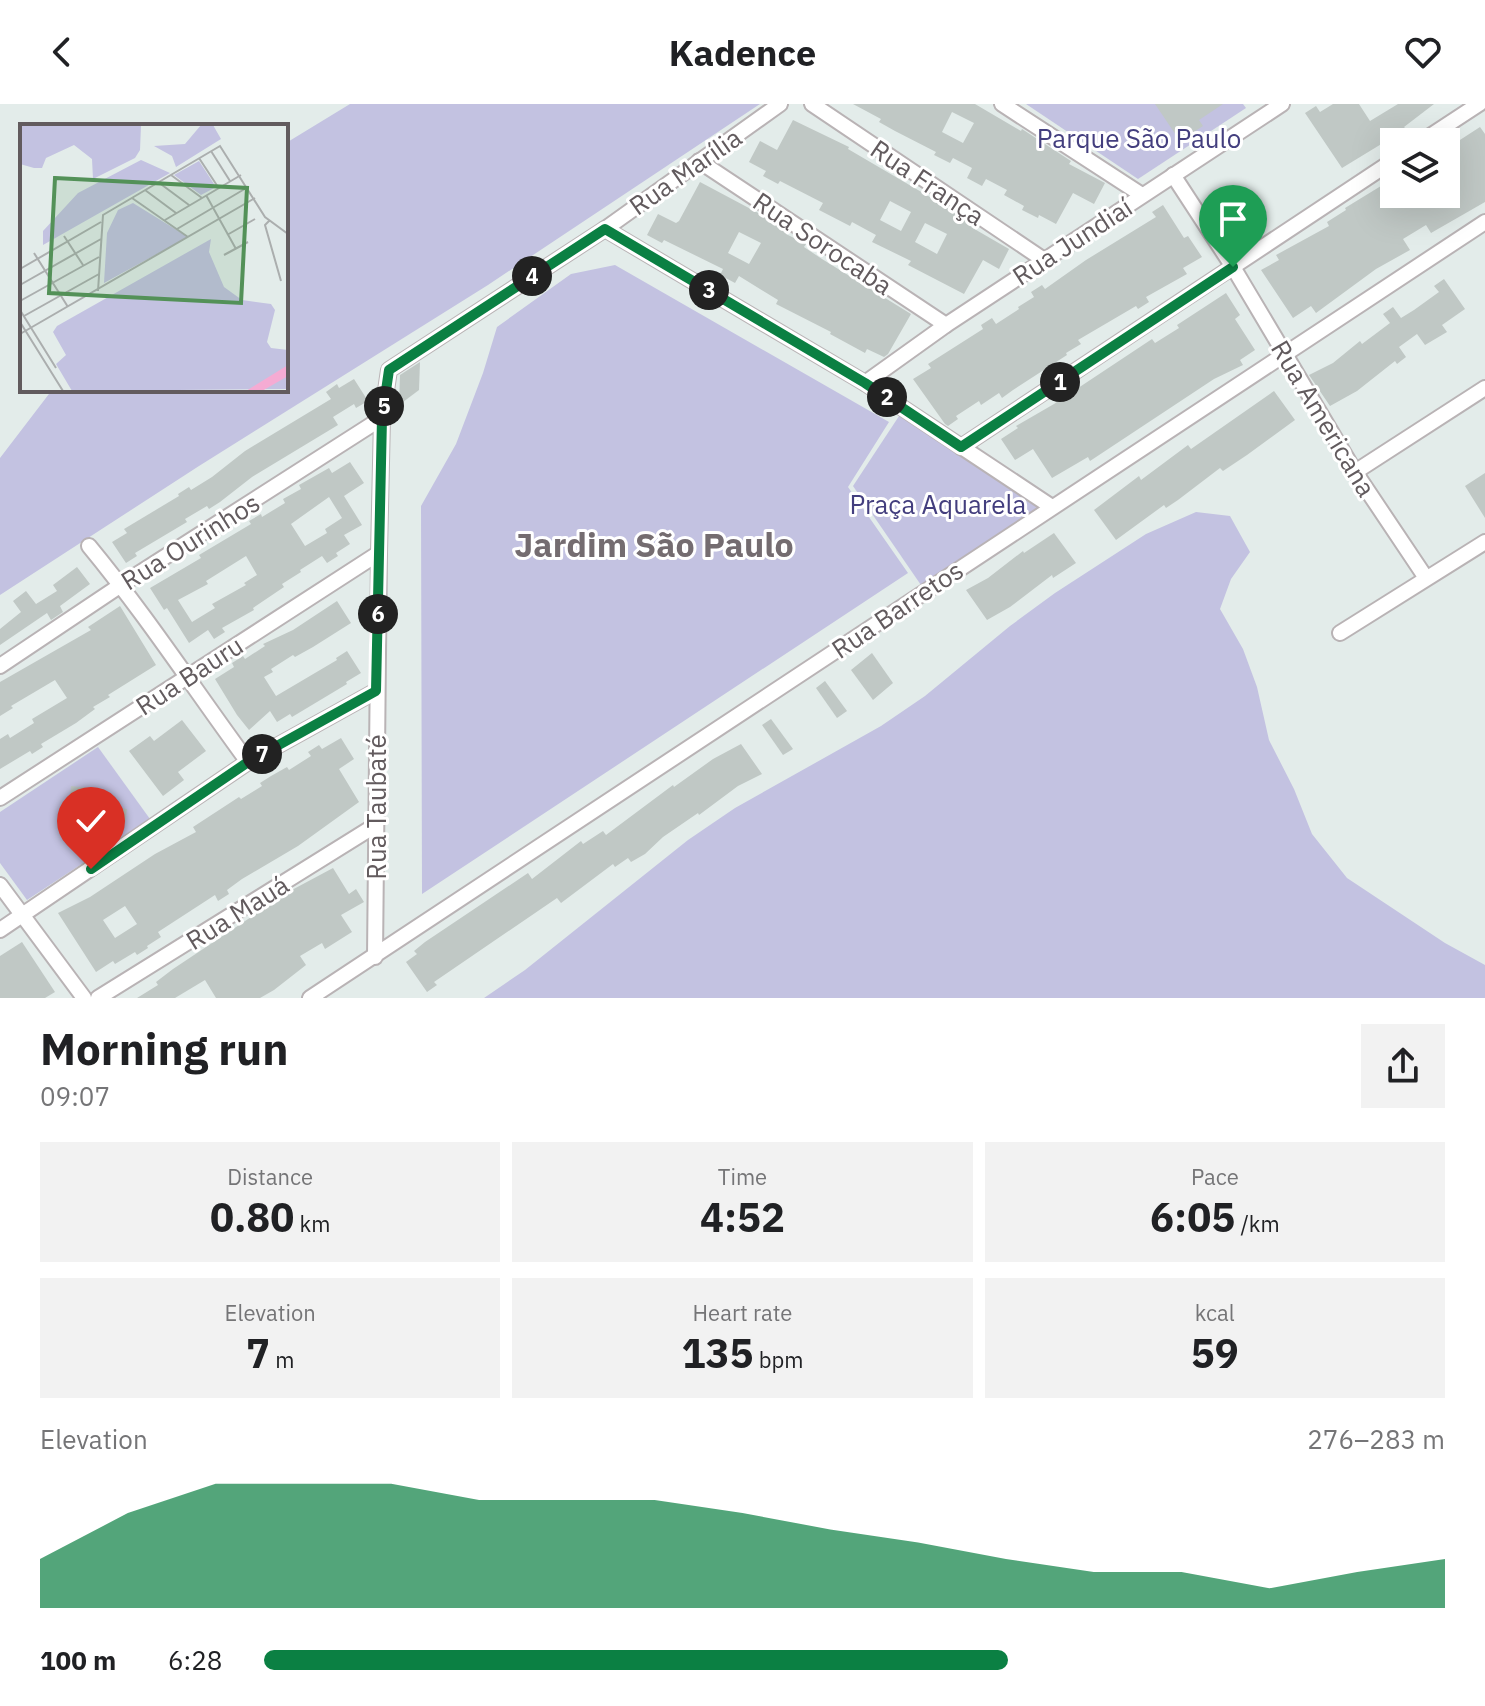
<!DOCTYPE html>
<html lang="en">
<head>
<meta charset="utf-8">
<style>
  body { margin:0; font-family:"IBM Plex Sans",sans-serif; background:#f2f2f2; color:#202124; height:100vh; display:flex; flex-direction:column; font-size:30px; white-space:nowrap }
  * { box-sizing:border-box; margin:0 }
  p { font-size:26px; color:#757577 }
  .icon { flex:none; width:44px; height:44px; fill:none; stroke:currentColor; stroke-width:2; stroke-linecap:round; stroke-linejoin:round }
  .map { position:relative; height:894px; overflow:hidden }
  .side { display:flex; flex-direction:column; background:#fff; flex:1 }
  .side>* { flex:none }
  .tools { position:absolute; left:1380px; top:24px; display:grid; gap:16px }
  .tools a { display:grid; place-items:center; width:80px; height:80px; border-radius:0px; background:#fff; box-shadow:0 8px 32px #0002; font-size:40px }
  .pin { position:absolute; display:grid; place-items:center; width:68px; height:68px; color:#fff; margin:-82px -34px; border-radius:50% 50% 50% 0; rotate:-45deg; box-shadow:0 0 8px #0007 }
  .pin .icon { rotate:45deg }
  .km { position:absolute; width:40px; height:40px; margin:-20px; border-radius:50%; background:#222; color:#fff; font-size:22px; line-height:40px; text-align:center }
  .round { display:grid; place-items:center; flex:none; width:84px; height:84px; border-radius:0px; background:#f2f2f2 }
  .head { display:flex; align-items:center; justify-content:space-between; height:136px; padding:0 40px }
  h1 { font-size:44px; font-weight:800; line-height:60px }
  .figures { display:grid; grid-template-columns:repeat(3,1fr); gap:12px; height:136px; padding:8px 40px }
  .figures div { display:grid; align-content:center; border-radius:0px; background:#f2f2f2; text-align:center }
  .figures b { font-size:40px; font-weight:800 }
  .figures small { font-size:22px; font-weight:400 }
  .figures p { font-size:22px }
  .chart { height:224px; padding:16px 40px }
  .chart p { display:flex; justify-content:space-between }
  .chart svg { width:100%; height:144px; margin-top:8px; fill:#0b8043; opacity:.7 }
  ul { padding:0 40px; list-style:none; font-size:26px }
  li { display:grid; grid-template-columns:128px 96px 1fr; align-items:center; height:60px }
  li i { height:20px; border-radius:10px; background:#0b8043 }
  header { display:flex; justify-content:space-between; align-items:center; height:104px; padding:0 40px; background:#fff; font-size:36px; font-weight:800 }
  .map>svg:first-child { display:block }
  .green { fill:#c3c2e1 }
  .building { fill:#c0c8c5; fill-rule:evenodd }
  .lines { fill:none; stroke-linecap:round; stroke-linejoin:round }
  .minor-casing { stroke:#b9b3b5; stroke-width:18 }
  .minor { stroke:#fff; stroke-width:14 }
  .route-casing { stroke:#fff; stroke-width:16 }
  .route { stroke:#0b8043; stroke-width:10 }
  .labels { text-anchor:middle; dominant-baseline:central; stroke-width:6; stroke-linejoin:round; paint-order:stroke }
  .park-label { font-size:26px; fill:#433e7e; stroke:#fff }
  .street-label { font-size:26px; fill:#625b5e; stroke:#fff }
  .district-label { font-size:34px; font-weight:bold; fill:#746c70; stroke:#fff }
  .inset-road { fill:none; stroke:#abaeae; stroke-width:2 }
  .view { fill:#539158; fill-opacity:0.15; stroke:#539158; stroke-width:4 }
  .inset-edge { fill:none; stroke:#625b5e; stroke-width:4 }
</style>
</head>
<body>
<header><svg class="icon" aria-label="back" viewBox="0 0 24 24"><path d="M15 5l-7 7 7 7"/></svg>Kadence<svg class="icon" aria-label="heart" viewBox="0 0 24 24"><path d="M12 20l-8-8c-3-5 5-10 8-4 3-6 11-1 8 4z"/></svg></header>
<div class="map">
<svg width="1485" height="894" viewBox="0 0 1485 894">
  <rect width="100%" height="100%" fill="#e3ecea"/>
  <g class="green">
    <path d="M350,0H760L488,181L199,362L0,491V354L52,286H286V39Z"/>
    <path d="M1026,0H1243L1246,4L1138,75Z"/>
    <path d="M615,161L889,318L848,383L908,469L422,790L421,402L456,340L483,269L497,223L571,170Z"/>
    <path d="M903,306L1048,402L923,484L853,382Z"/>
    <path d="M1196,408L1230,412L1250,448L1231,475L1220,505L1243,545L1257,583L1269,636L1294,685L1312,730L1347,774L1445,839L1485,861V894H484L525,866L688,736L735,704L881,622L925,592L1010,522L1055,489L1146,430Z"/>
    <path d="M98,643L150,715L27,796L0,759V708Z"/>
  </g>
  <g class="building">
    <path d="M853,0H975L1021,27L1022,25L1071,57L1069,60L1105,79L1094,100L1073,89L1056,120L1039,111L1038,114L1022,106L1024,102L1004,91L1007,86L986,75L982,82L967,74L972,64L953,54L950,59L934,51L936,48L895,27L879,18L881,15ZM952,8L974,19L963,39L942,28Z"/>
    <path d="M1155,0H1223L1199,16L1203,22L1180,37Z"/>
    <path d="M1333,0H1359L1370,17L1398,0H1434L1404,23L1406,25L1342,64L1305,9L1316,2L1320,8Z"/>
    <path d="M793,16L849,43L848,45L947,103L957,109L956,111L973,120L971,123L1009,145L999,165L983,156L964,190L908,161L911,157L872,138L876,131L852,118L850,122L819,106L823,99L780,77L778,80L763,72L766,67L749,58L760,37L777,46ZM890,97L911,108L901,127L880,116ZM925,119L947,130L937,150L915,138Z"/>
    <path d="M1480,23L1485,30V98L1431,129L1426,121L1403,135L1410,146L1376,165L1316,209L1311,202L1293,214L1261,166L1279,156L1276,151L1329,122L1327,118L1346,106L1345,104L1394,74V90H1457L1446,73V45Z"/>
    <path d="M700,78L762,111L787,128L786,130L806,140L804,143L822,155L911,210L888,250L884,253L867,245L865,249L830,230L831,228L776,200L778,196L739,172L735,179L720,171L723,165L664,136L662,139L647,131L658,110L676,119L679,117ZM739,128L761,139L749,160L728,149Z"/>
    <path d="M1163,101L1184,134L1188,132L1202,153L1183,164L1187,170L1146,193L1149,198L1138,205L1136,202L1078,236L1081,240L1066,249L1067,251L1013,286L1002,294L999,289L981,301L979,297L956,312L958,315L948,322L945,320L913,275L931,264L928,260L983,225L981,221L992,214L996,220L1019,205L1018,203L1034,193L1031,188L1042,181L1045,185L1086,156L1156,113L1152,108Z"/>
    <path d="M1444,175L1465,205L1442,221L1447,228L1425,241L1417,230L1399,243L1406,253L1397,260L1395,257L1357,287L1330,302L1309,271L1333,259L1360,237L1362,240L1390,219L1383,210L1393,203L1401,214L1414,206L1439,188L1434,182Z"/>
    <path d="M1226,189L1240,211L1235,215L1255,246L1240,256L1243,261L1214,275L1090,357L1088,353L1052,374L1033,345L1015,356L1001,335L1018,324L1016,322L1054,300L1152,235L1155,239L1179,224L1177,221Z"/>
    <path d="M420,258L419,286L399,301L400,271Z"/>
    <path d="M354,275L368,297L356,304L354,300L333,313L338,321L252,373L220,398L209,405L207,402L185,415L187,418L135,449L137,452L126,459L112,438L127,429L124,425L179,392L178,390L189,383L191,386L212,373L245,347L331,295L326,288L337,280L339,284Z"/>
    <path d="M1274,287L1295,316L1247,351L1223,367L1220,364L1178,396L1166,404L1164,401L1116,436L1094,406L1139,372L1141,376L1188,341L1191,345Z"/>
    <path d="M350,358L364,379L344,392L362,421L344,431L350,440L336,449L338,452L327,459L322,452L300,466L301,468L282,480L284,483L253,504L254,506L222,524L225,528L214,535L208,526L189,539L167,504L164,506L150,484L201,454L199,451L251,420L249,417L261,410L262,413L285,399L283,395L301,385L299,381L329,364L332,369ZM329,393L342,414L325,425L327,429L305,442L291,420ZM246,452L257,471L244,479L246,481L212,500L215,504L192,518L178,496L208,480L206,477Z"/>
    <path d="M1485,369V414L1465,382Z"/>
    <path d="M1054,429L1076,459L1053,474L1052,471L1010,503L987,516L966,486L988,474L1023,447L1024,449Z"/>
    <path d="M77,463L90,480L60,502L63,508L51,516L47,509L0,541V525L21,508L13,497L26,487L36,500L57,487L53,481Z"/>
    <path d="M337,497L351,519L313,543L295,553L293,551L271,565L273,568L264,573L276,592L337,556L336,554L347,547L361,569L346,578L347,580L292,613L290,610L277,618L270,607L249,626L237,611L215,575L234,563L232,559L243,552L245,555L265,542L263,540L293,526Z"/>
    <path d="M120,502L156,561L108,591L110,593L93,603L95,605L76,619L41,640L43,643L32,650L30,647L0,665V635L8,630L10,634L34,619L32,615L67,594L55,576L11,602L13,604L0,612V578L91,526L88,523Z"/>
    <path d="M872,549L893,579L873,596L851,566Z"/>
    <path d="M825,577L847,607L837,614L816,584Z"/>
    <path d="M771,615L793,645L783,651L762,621Z"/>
    <path d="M182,616L206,647L178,668L184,676L163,692L129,647L150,632L154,637Z"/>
    <path d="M341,634L354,655L339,665L359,698L298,742L242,775L227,786L229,790L218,797L215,791L158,828L161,833L147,842L148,844L137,851L135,848L115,860L113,857L96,868L58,809L90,793L155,750L196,728L193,723L239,693L241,695L262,682L260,679L271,672L287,663L289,666L311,652L308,648L319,641L322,645ZM125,802L137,820L115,834L103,816Z"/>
    <path d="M741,640L762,670L738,682L699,711L698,709L663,733L645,750L631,758L628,754L615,763L613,760L561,799L557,794L434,878L437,881L427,888L406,858L417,850L414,847L425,838L528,769L532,775L581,737L583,740L603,727L606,731L673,681L674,683L713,655Z"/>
    <path d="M71,682L89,684L88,699L127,705L125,720L84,713L82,730L67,729Z"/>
    <path d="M333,764L349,790L356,785L364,798L341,811L352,828L325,845L322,839L300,852L306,861L274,886L260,894H216L205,876L175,894H137L158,881L156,878L173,865L290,787Z"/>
    <path d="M22,838L55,888L45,894H0V852Z"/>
  </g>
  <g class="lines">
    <defs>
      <g id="minor">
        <path d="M812,0L1044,156"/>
        <path d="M1002,0L1142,91"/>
        <path d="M1421,38L1479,0"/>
        <path d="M699,57L946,221"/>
        <path d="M1173,71L1233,163L1355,368L1426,474"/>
        <path d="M605,125L865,279L1052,403"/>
        <path d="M865,279L946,221L1282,0"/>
        <path d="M961,343L1394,56"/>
        <path d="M1355,368L1485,284"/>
        <path d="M89,442C146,511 195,586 248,658"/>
        <path d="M1340,529L1485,438"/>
        <path d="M0,562L121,481L382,314"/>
        <path d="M0,694L379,449"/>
        <path d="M0,781L84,894"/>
        <path d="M0,826L248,658L376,587"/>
        <path d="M375,853L379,449L382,314L389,266L605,125L780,0"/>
        <path d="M98,894L376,721"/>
        <path d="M310,894L1485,118"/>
      </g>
    </defs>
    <use href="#minor" class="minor-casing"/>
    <use href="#minor" class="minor"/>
  </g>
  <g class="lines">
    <defs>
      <path id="route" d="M91,765L248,658L376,587L382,314L389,266L605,125L865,279L961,343L1233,163"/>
    </defs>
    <use href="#route" class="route-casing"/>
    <use href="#route" class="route"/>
  </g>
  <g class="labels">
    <g class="park-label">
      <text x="1139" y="34">Parque São Paulo</text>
      <text x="938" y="400">Praça Aquarela</text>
    </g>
    <g class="street-label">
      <text transform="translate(685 67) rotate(-35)">Rua Marília</text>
      <text transform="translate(928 78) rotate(34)">Rua França</text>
      <text transform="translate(1072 137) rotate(-33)">Rua Jundiaí</text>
      <text transform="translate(823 139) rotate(34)">Rua Sorocaba</text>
      <text transform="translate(1324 314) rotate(59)">Rua Americana</text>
      <text transform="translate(190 437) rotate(-32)">Rua Ourinhos</text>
      <text transform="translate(897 505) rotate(-34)">Rua Barretos</text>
      <text transform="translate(189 571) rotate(-33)">Rua Bauru</text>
      <text transform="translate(376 703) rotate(-90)">Rua Taubaté</text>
      <text transform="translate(237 808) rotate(-32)">Rua Mauá</text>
    </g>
    <g class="district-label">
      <text x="654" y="440">Jardim São Paulo</text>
    </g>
  </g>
  <g transform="translate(20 20)">
    <rect width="268" height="268" fill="#e3ecea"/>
    <path d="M0,1H121L120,26L115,34L73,55L72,35L54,21L26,34L22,44H14L0,40ZM181,1H193L201,15L156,43L152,32L134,22L165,20ZM121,36L150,49L23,121V107L58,69ZM179,37L196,63L181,71L154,51ZM113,79L168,113L84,159L87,109L98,86ZM191,115L189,128L204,163L222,176L251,180L255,186L247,218L251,224L268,226V265L52,267L36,240L46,231L33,208L37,202Z" fill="#c3c2e1"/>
    <path d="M268,241V252L242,267H226Z" fill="#f5abd3"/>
    <path class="inset-road" d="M191,27L210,57M179,34L198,63M151,51L182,74M138,58L169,81M125,66L156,89M186,71L216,125M112,74L168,113M145,96L221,51M249,97L245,101L261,157M157,105L228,63M207,111L235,95M44,112L63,141M14,129L48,183M204,131L228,118M0,145L81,98M0,161L81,115M78,167L83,91L200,22L245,93L268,110M0,177L79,133M0,186L36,244M4,192L79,150M0,198L43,267M0,210L235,74"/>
    <path class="view" d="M35,54L227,64L221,179L29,169Z"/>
    <rect width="268" height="268" class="inset-edge"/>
  </g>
</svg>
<div class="tools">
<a><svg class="icon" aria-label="layers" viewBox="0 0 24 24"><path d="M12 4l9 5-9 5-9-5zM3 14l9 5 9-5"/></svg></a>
</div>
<div class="pin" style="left:1233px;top:163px;background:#1e9e55"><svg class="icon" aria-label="arrive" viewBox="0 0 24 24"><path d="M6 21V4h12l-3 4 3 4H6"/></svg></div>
<div class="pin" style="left:91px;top:765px;background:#d93025"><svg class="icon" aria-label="check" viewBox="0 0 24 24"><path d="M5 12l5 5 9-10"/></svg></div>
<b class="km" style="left:1060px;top:278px">1</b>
<b class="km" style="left:887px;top:293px">2</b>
<b class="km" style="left:709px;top:186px">3</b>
<b class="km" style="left:532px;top:172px">4</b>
<b class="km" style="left:384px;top:302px">5</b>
<b class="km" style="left:378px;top:510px">6</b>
<b class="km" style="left:262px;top:650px">7</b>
</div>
<section class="side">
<div class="head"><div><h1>Morning run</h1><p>09:07</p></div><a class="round"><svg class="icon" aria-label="share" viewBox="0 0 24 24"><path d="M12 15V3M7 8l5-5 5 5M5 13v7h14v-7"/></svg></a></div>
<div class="figures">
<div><p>Distance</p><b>0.80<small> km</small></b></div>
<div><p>Time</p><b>4:52</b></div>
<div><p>Pace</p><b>6:05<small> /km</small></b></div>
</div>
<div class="figures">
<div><p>Elevation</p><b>7<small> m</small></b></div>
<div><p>Heart rate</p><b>135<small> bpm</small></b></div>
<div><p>kcal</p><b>59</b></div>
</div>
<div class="chart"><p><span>Elevation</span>276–283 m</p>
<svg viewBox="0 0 160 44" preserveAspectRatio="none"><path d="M0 44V29L10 15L20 6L30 6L40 6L50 11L60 11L70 11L80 15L90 20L100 24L110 29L120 33L130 33L140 38L150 33L160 29V44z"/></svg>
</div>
<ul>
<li><b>100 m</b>6:28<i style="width:63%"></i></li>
</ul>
</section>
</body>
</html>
